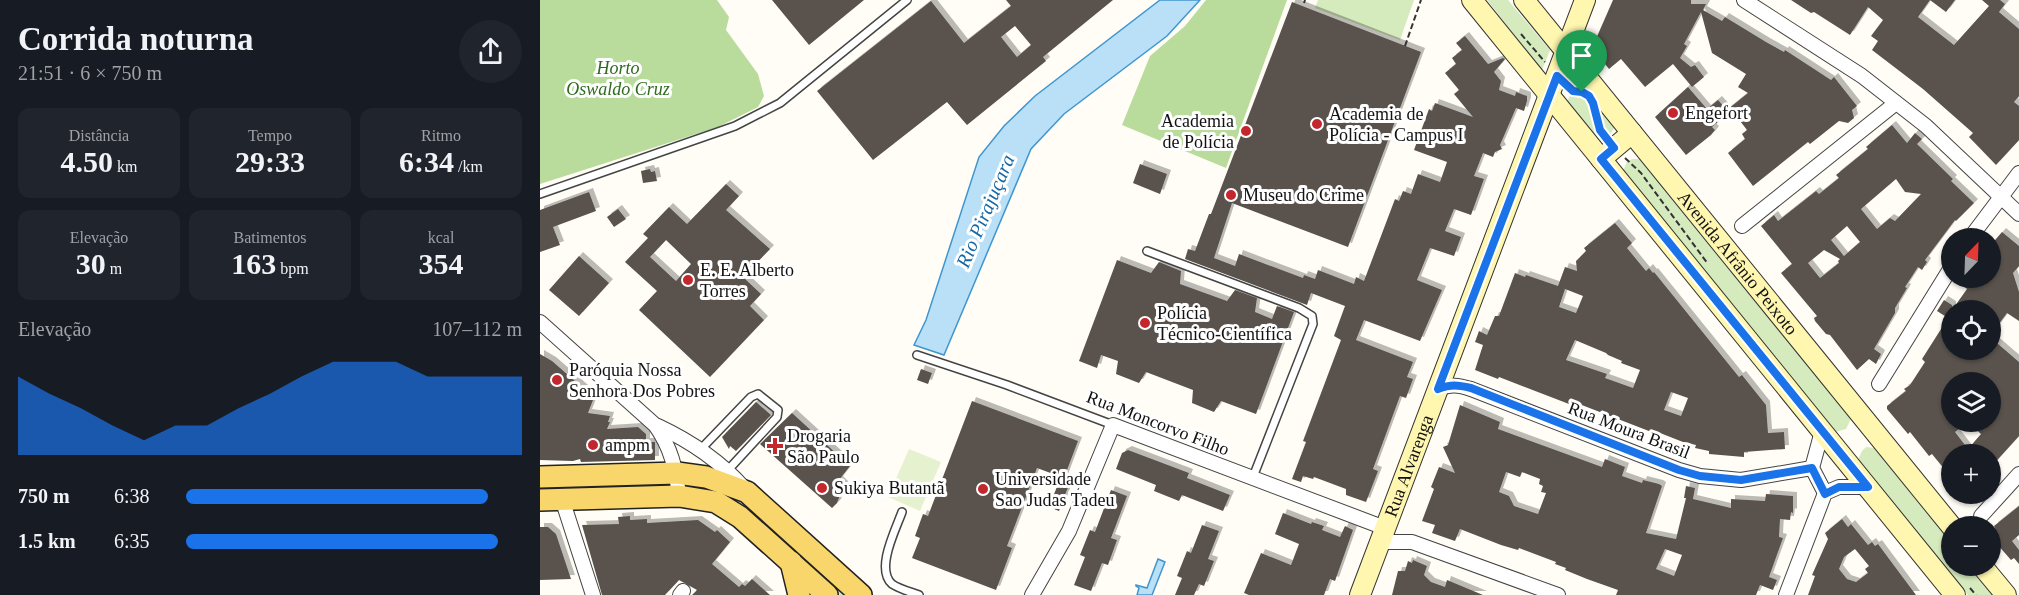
<!DOCTYPE html>
<html lang="pt">
<head>
<meta charset="utf-8">
<style>
  body { margin:0; font-family:"Times New Roman",serif; background:#20242c; color:#f1f3f6; height:100vh; display:flex; flex-direction:column; font-size:22px; white-space:nowrap }
  * { box-sizing:border-box; margin:0 }
  p { font-size:20px; color:#9ea1a6 }
  .icon { flex:none; width:33px; height:33px; fill:none; stroke:currentColor; stroke-width:2; stroke-linecap:round; stroke-linejoin:round }
  .map { position:relative; flex:1; overflow:hidden }
  .side { display:flex; flex-direction:column; background:#171b24; width:540px }
  .side>* { flex:none }
  .needle { width:39px; rotate:23deg }
  .tools { position:absolute; left:1401px; top:228px; display:grid; gap:12px }
  .tools a { display:grid; place-items:center; width:60px; height:60px; border-radius:50%; background:#171b24; box-shadow:0 2px 4px #0004; font-size:30px }
  .pin { position:absolute; display:grid; place-items:center; width:51px; height:51px; color:#fff; margin:-62px -26px; border-radius:50% 50% 50% 0; rotate:-45deg; box-shadow:0 0 6px #0007 }
  .pin .icon { rotate:45deg }
  .round { display:grid; place-items:center; flex:none; width:63px; height:63px; border-radius:32px; background:#20242c }
  .summary { display:flex; align-items:center; justify-content:space-between; height:102px; padding:0 18px }
  h1 { font-size:33px; font-weight:700; line-height:45px }
  .metrics { display:grid; grid-template-columns:repeat(3,1fr); gap:9px; height:102px; padding:6px 18px }
  .metrics div { display:grid; align-content:center; border-radius:12px; background:#20242c; text-align:center }
  .metrics b { font-size:30px; font-weight:700 }
  .metrics small { font-size:16px; font-weight:400 }
  .metrics p { font-size:16px }
  .chart { height:168px; padding:12px 18px }
  .chart p { display:flex; justify-content:space-between }
  .chart svg { width:100%; height:108px; margin-top:6px; fill:#1a73e8; opacity:.7 }
  ul { padding:0 18px; list-style:none; font-size:20px }
  li { display:grid; grid-template-columns:96px 72px 1fr; align-items:center; height:45px }
  li i { height:15px; border-radius:8px; background:#1a73e8 }
  main { display:flex; flex:1; min-height:0 }
  .map>svg:first-child { display:block }
  .green { fill:#d5ebbd }
  .forest { fill:#b9dc9c }
  .pitch { fill:#e6f2cf }
  .water { fill:#b9e0f7; stroke:#3f96cf; stroke-width:1.5 }
  .building { fill:#5a524d; fill-rule:evenodd; filter:url(#shadow) }
  .lines { fill:none; stroke-linecap:round; stroke-linejoin:round }
  .lane-casing { stroke:#444; stroke-width:10 }
  .street-casing { stroke:#444; stroke-width:16 }
  .secondary-casing { stroke:#333; stroke-width:22 }
  .primary-casing { stroke:#222; stroke-width:24 }
  .path { stroke:#333; stroke-width:2; stroke-dasharray:6 3; stroke-linecap:butt }
  .lane { stroke:#fff; stroke-width:7 }
  .street { stroke:#fff; stroke-width:14 }
  .secondary { stroke:#fff6b0; stroke-width:20 }
  .primary { stroke:#f9d66b; stroke-width:21 }
  .route-casing { stroke:#fff; stroke-width:12 }
  .route { stroke:#1a73e8; stroke-width:8 }
  .poi-dot { fill:#c4262e; stroke:#fff; stroke-width:2 }
  .labels { text-anchor:middle; dominant-baseline:central; stroke-width:6; stroke-linejoin:round; paint-order:stroke }
  .park-label { font-size:18px; font-style:italic; fill:#2f6b1f; stroke:#fff }
  .poi-label { font-size:18px; fill:#111; stroke:#fff; text-anchor:start }
  .street-label { font-size:18px; fill:#111; stroke:#fff }
  .water-label { font-size:20px; font-style:italic; fill:#1768a6; stroke:#fff }
</style>
</head>
<body>
<main>
<section class="side">
<div class="summary"><div><h1>Corrida noturna</h1><p>21:51 · 6 × 750 m</p></div><a class="round"><svg class="icon" aria-label="share" viewBox="0 0 24 24"><path d="M12 15V3M7 8l5-5 5 5M5 13v7h14v-7"/></svg></a></div>
<div class="metrics">
<div><p>Distância</p><b>4.50<small> km</small></b></div>
<div><p>Tempo</p><b>29:33</b></div>
<div><p>Ritmo</p><b>6:34<small> /km</small></b></div>
</div>
<div class="metrics">
<div><p>Elevação</p><b>30<small> m</small></b></div>
<div><p>Batimentos</p><b>163<small> bpm</small></b></div>
<div><p>kcal</p><b>354</b></div>
</div>
<div class="chart"><p><span>Elevação</span>107–112 m</p>
<svg viewBox="0 0 160 44" preserveAspectRatio="none"><path d="M0 44V12L10 19L20 25L30 32L40 38L50 32L60 32L70 25L80 19L90 12L100 6L110 6L120 6L130 12L140 12L150 12L160 12V44z"/></svg>
</div>
<ul>
<li><b>750 m</b>6:38<i style="width:90%"></i></li>
<li><b>1.5 km</b>6:35<i style="width:93%"></i></li>
</ul>
</section>
<div class="map">
<svg width="1479" height="595" viewBox="0 0 1479 595">
  <defs>
    <filter id="shadow"><feDropShadow dx="4" dy="-4" stdDeviation="0" flood-color="#0004"/></filter>
  </defs>
  <rect width="100%" height="100%" fill="#fffdf5"/>
  <g class="green">
    <path d="M778,0H874L860,40L775,8Z"/>
    <path d="M947,0H968L1010,50L1002,70Z"/>
    <path d="M1036,80L1074,128L1066,142H1060L1027,102Z"/>
    <path d="M1092,159H1100L1311,419L1306,429L1295,432L1083,171L1087,162Z"/>
    <path d="M1326,447L1334,448L1411,543L1412,566H1429L1453,595H1428L1318,460L1322,451Z"/>
    <path d="M113,482V488L0,491V485Z"/>
    <path d="M220,515L306,594L305,595H300L216,519Z"/>
  </g>
  <g class="forest">
    <path d="M0,0H177L189,17L186,30L218,74L224,96L218,107L178,127L0,184Z"/>
    <path d="M666,0H747L686,168L582,125L610,56L645,26Z"/>
  </g>
  <path class="pitch" d="M369,449L401,462L380,511L348,497Z"/>
  <g class="water">
    <path d="M620,0H660L627,36L524,114L491,149L404,355L374,345L386,320L439,157L464,126L495,96Z"/>
    <path d="M618,559L625,562L612,595H597L599,588L596,586V585L607,588Z"/>
  </g>
  <g class="building">
    <path d="M232,0H324L269,45Z"/>
    <path d="M466,0H573L503,57L506,61L427,125L407,102L333,160L277,91L391,1L424,43L471,6ZM475,26L491,45L477,57L461,37Z"/>
    <path d="M1073,0H1151V4H1166L1163,10L1182,21L1185,17L1226,42L1244,52L1245,50L1291,80L1294,77L1317,106L1312,110L1314,118L1308,123L1299,121L1270,144L1268,142L1213,186L1188,153L1205,139L1202,134L1207,130L1197,117L1185,116L1172,127L1175,130L1171,135L1146,155L1115,117L1148,87L1167,109L1178,100L1187,110L1208,93L1198,87L1206,74L1172,53L1161,12L1144,44L1147,46L1140,58L1151,67L1155,65L1164,77L1152,87L1133,64L1105,87L1081,59L1069,69L1052,48Z"/>
    <path d="M1251,0H1415L1406,12L1390,0L1378,17L1414,45L1449,6L1442,0H1460L1465,4L1459,12L1479,29V96L1474,102L1479,106V140L1456,165L1429,137L1433,133L1383,89L1332,50L1338,41L1331,36L1343,20L1328,7L1310,35L1274,12L1271,13Z"/>
    <path d="M752,2L881,52L808,247L692,203L674,258L695,266L699,254L763,278L764,275L775,279L778,270L814,284L816,277L824,281L855,199L859,201L863,191L871,194L878,174L900,182L907,162L874,150L889,109L892,111L895,103L933,117L914,94L919,90L905,73L916,64L912,58L922,50L916,43L925,36L948,64L963,58L965,59L954,72L961,81L959,90L975,96L976,92L987,96V101L984,111L976,108L960,145L962,149L955,152L953,157L943,153L934,176L944,179L931,215L914,209L905,231L921,237L914,256L890,248L877,280L902,290L880,341L824,320L816,340L873,362L867,377L873,379L866,398L860,396L833,469L838,471L826,502L806,495V489L774,477L773,479L763,476L761,482L752,479L766,442L763,441L801,340L794,336L805,306L771,293L767,305L645,259L648,249L655,251L669,214H671Z"/>
    <path d="M1352,125L1367,143L1375,133L1382,139L1377,144L1413,179L1411,181L1434,203L1416,221L1415,220L1385,260L1387,262L1382,270L1378,267L1365,287L1367,288L1355,308V313L1334,349L1341,354L1336,364L1329,359L1317,370L1290,335L1286,334L1275,321L1274,318L1277,316L1241,273L1252,264L1221,226L1234,215L1238,221L1276,191L1279,194L1299,178L1296,175L1328,149L1326,147ZM1356,179L1365,192L1381,194L1355,221L1350,218L1337,229L1321,209ZM1307,226L1320,242L1304,256L1291,240ZM1284,250L1300,259L1298,261L1299,263L1280,278L1268,263Z"/>
    <path d="M600,164L627,174L620,194L593,183Z"/>
    <path d="M110,169L111,172L115,171L117,181L103,183L101,171Z"/>
    <path d="M186,184L199,196L186,210L230,249L203,277L221,294L210,306L224,320L170,377L99,310L117,291L85,262L108,238L103,234L129,207L147,224ZM126,240L151,264L136,281L110,257Z"/>
    <path d="M49,192L56,211L13,227L20,245L0,252V210Z"/>
    <path d="M78,209L86,219L74,227L67,217Z"/>
    <path d="M1075,223L1092,243L1087,248L1106,271L1109,268L1113,273L1114,272L1199,377L1202,375L1226,405L1228,433L1244,432L1245,449L1204,452V457L1169,454V451L1155,448L1156,445L1143,442L1115,431L1114,433L1034,402H1030L1029,404L959,377L958,379L935,370L943,345L935,342L939,331L947,335L955,316H959L975,273L985,277L986,275L1018,286L1025,267L1037,271L1036,261L1046,251L1044,248ZM1020,287L1043,296L1036,313L1019,307L1025,289ZM1035,340L1066,353L1068,355L1082,361L1081,363L1100,370L1093,388L1065,378L1067,374L1026,360ZM1131,392L1148,398L1141,416L1124,410Z"/>
    <path d="M1462,232L1479,246V266L1473,273L1479,292V321L1467,313L1450,336V310H1412L1427,289L1425,287L1431,278H1450V246Z"/>
    <path d="M39,256L69,283L39,316L9,290Z"/>
    <path d="M577,260L611,273L619,262L641,271L640,284L687,301L695,290L717,298L715,312L732,319L737,306L754,312L716,414L681,401L674,412L652,403L653,390L606,372L599,383L576,374L578,361L561,355L557,368L539,361Z"/>
    <path d="M1404,300L1412,305V350H1450V337L1479,362V436L1450,468V454H1412V465L1405,470L1392,454L1389,456L1370,432L1368,434L1347,409V406L1366,391L1364,389L1370,385L1385,362L1382,359L1408,318L1397,311ZM1412,382H1450V422H1428L1441,434L1428,449L1415,432L1428,422H1412Z"/>
    <path d="M0,354L12,361L51,395L49,397L53,400L48,413L70,416L68,422H70L67,429L98,427L106,434V442H115V460L41,462L40,459L33,461L0,460Z"/>
    <path d="M381,369L392,373L388,384L377,380Z"/>
    <path d="M432,401L538,441L524,478L497,468L467,546L472,548L456,590L372,558L380,538L375,536L383,514L388,516Z"/>
    <path d="M216,402L231,415L196,451L190,446L189,449L182,437Z"/>
    <path d="M920,405L960,422L958,429L1062,467L1065,459L1085,467L1082,476L1102,483L1103,480L1119,484L1122,486L1106,533L1136,539L1146,498H1144L1146,486L1155,488L1153,499L1191,508V499L1225,501L1226,494L1253,496V513L1251,512L1250,520L1240,519L1239,537L1243,538L1229,577L1237,580L1233,590L1220,585L1216,595H1076L1078,590L1047,579L1025,570L1026,568L1015,564L1016,562L979,548L978,550L961,545L920,529L915,541L892,533L895,525L882,521L894,489L891,487L899,467L915,473L903,447L908,445ZM966,472L980,477L982,472L1000,479L999,484L1003,486L1001,492L1006,493L998,514L974,506L969,496L959,492ZM1125,549L1142,555L1134,576L1116,569Z"/>
    <path d="M252,413L310,466L299,480L304,485L297,503L292,508L220,444Z"/>
    <path d="M588,450L649,473L647,478L690,495L683,511L642,495L639,501L614,491L616,485L576,469L582,453Z"/>
    <path d="M520,479L530,482L519,511L509,507Z"/>
    <path d="M571,490L587,496L571,538L577,540L568,565L562,563L551,591L534,585L545,557L540,555L550,530L555,532Z"/>
    <path d="M1479,506V535L1472,541L1479,550V564L1474,558L1471,560L1450,536L1456,530L1454,526Z"/>
    <path d="M743,513L771,524L772,522L784,526L782,530L800,537L805,526L813,530L795,581L790,579L784,595H709L704,593L721,553L751,565L759,544L735,534Z"/>
    <path d="M90,516V520L107,519V523L158,520L175,532L177,530L190,542L172,564L199,587L202,584L205,586L212,579L230,595H152L157,590L139,580L125,595H62L42,525L79,524L78,517Z"/>
    <path d="M1302,519L1308,527L1311,524L1328,545L1332,542L1335,546L1338,544L1376,595H1268L1275,576L1272,575L1288,539L1285,533ZM1315,549L1329,566L1325,569L1328,573L1316,582L1307,579L1299,569L1304,557Z"/>
    <path d="M662,525L679,531L668,559L674,561L664,586L659,584L654,595H635L642,578L637,576L647,551L651,553Z"/>
    <path d="M0,527H8L16,534L31,579L0,580Z"/>
    <path d="M873,560L887,566L884,575L891,582L905,587L907,580L943,595H852L858,571H865L868,561L872,563Z"/>
  </g>
  <g class="lines">
    <defs>
      <g id="lane">
        <path d="M0,194L195,126L240,103L367,0"/>
        <path d="M607,251L759,308L772,316L773,324L713,477"/>
        <path d="M377,355L467,385L573,425"/>
        <path d="M160,450L211,397L218,394L238,410L237,417L188,470"/>
        <path d="M362,512C356,529 335,569 352,584C359,589 371,592 379,595"/>
      </g>
      <g id="street">
        <path d="M1204,0L1322,76L1386,126L1479,214"/>
        <path d="M1202,226L1356,103"/>
        <path d="M1430,238L1479,173"/>
        <path d="M0,322L115,425C131,447 136,469 139,496"/>
        <path d="M1339,384L1412,266"/>
        <path d="M898,389C911,384 918,385 931,389L1139,470L1160,476L1201,480L1272,468"/>
        <path d="M118,426C150,441 180,461 204,488"/>
        <path d="M1282,431L1272,468L1285,493"/>
        <path d="M22,499L53,595"/>
        <path d="M1441,516L1479,474"/>
        <path d="M840,542H872L1018,595"/>
        <path d="M140,595L143,591"/>
        <path d="M492,595L529,531L573,425L845,528"/>
        <path d="M1246,595L1285,493L1299,487H1328"/>
      </g>
      <g id="secondary">
        <path d="M932,0L1415,595"/>
        <path id="s1" d="M984,0L1412,527"/>
        <path d="M1061,159L1092,133"/>
        <path d="M1442,566L1466,595"/>
        <path id="s2" d="M820,595L1045,0"/>
      </g>
      <g id="primary">
        <path d="M0,477L137,473L166,477L207,492L321,595"/>
        <path d="M0,500L139,496L176,502L200,517L287,595"/>
        <path d="M251,562L259,595"/>
      </g>
    </defs>
    <use href="#lane" class="lane-casing"/>
    <use href="#street" class="street-casing"/>
    <use href="#secondary" class="secondary-casing"/>
    <use href="#primary" class="primary-casing"/>
    <g class="path">
      <path d="M764,3L765,0"/>
      <path d="M981,34L1005,62"/>
      <path d="M865,46L881,0"/>
      <path d="M1056,115L1060,130L1065,137"/>
      <path d="M1085,158L1101,173L1168,264"/>
      <path d="M1430,588L1436,595"/>
    </g>
    <use href="#lane" class="lane"/>
    <use href="#street" class="street"/>
    <use href="#secondary" class="secondary"/>
    <use href="#primary" class="primary"/>
  </g>
  <g class="lines">
    <defs>
      <path id="route" d="M1017,76L1033,91L1042,92L1049,96L1053,103L1060,130L1074,148L1061,159L1328,487H1299L1285,494L1272,468L1201,480L1160,476L1139,470L931,388C918,385 911,384 898,389Z"/>
    </defs>
    <use href="#route" class="route-casing"/>
    <use href="#route" class="route"/>
  </g>
  <g class="poi-dot">
    <circle cx="1133" cy="113" r="6"/>
    <circle cx="777" cy="124" r="6"/>
    <circle cx="706" cy="131" r="6"/>
    <circle cx="691" cy="195" r="6"/>
    <circle cx="148" cy="280" r="6"/>
    <circle cx="605" cy="323" r="6"/>
    <circle cx="17" cy="380" r="6"/>
    <circle cx="53" cy="445" r="6"/>
    <path d="M232 437h6v6h6v6h-6v6h-6v-6h-6v-6h6z"/>
    <circle cx="282" cy="488" r="6"/>
    <circle cx="443" cy="489" r="6"/>
  </g>
  <g class="labels">
    <g class="park-label">
      <text x="78" y="68">Horto<tspan x="78" dy="21">Oswaldo Cruz</tspan></text>
    </g>
    <g class="poi-label">
      <text x="1145" y="113">Engefort</text>
      <text x="789" y="114">Academia de<tspan x="789" dy="21">Polícia - Campus I</tspan></text>
      <text x="694" y="121" text-anchor="end">Academia<tspan x="694" dy="21">de Polícia</tspan></text>
      <text x="703" y="195">Museu do Crime</text>
      <text x="160" y="270">E. E. Alberto<tspan x="160" dy="21">Torres</tspan></text>
      <text x="617" y="313">Polícia<tspan x="617" dy="21">Técnico-Científica</tspan></text>
      <text x="29" y="370">Paróquia Nossa<tspan x="29" dy="21">Senhora Dos Pobres</tspan></text>
      <text x="247" y="436">Drogaria<tspan x="247" dy="21">São Paulo</tspan></text>
      <text x="65" y="445">ampm</text>
      <text x="455" y="479">Universidade<tspan x="455" dy="21">Sao Judas Tadeu</tspan></text>
      <text x="294" y="488">Sukiya Butantã</text>
    </g>
    <g class="street-label">
      <text stroke="none"><textPath href="#s1" startOffset="339">Avenida Afrânio Peixoto</textPath></text>
      <text transform="translate(618 423) rotate(21)">Rua Moncorvo Filho</text>
      <text transform="translate(1089 430) rotate(21)">Rua Moura Brasil</text>
      <text stroke="none"><textPath href="#s2" startOffset="138">Rua Alvarenga</textPath></text>
    </g>
    <g class="water-label">
      <text transform="translate(445 211) rotate(-67)">Rio Pirajuçara</text>
    </g>
  </g>
</svg>
<div class="tools">
<a><svg class="needle" viewBox="-14 -14 28 28"><path d="M0-13l5 13h-10z" fill="#e53935"/><path d="M0 13l5-13h-10z" fill="#9ea1a6"/></svg></a>
<a><svg class="icon" aria-label="locate" viewBox="0 0 24 24"><circle cx="12" cy="12" r="6"/><path d="M12 2v4M12 18v4M2 12h4M18 12h4"/></svg></a>
<a><svg class="icon" aria-label="layers" viewBox="0 0 24 24"><path d="M12 4l9 5-9 5-9-5zM3 14l9 5 9-5"/></svg></a>
<a>+</a>
<a>−</a>
</div>
<div class="pin" style="left:1042px;top:92px;background:#1e9e55"><svg class="icon" aria-label="arrive" viewBox="0 0 24 24"><path d="M6 21V4h12l-3 4 3 4H6"/></svg></div>
</div>
</main>
</body>
</html>
